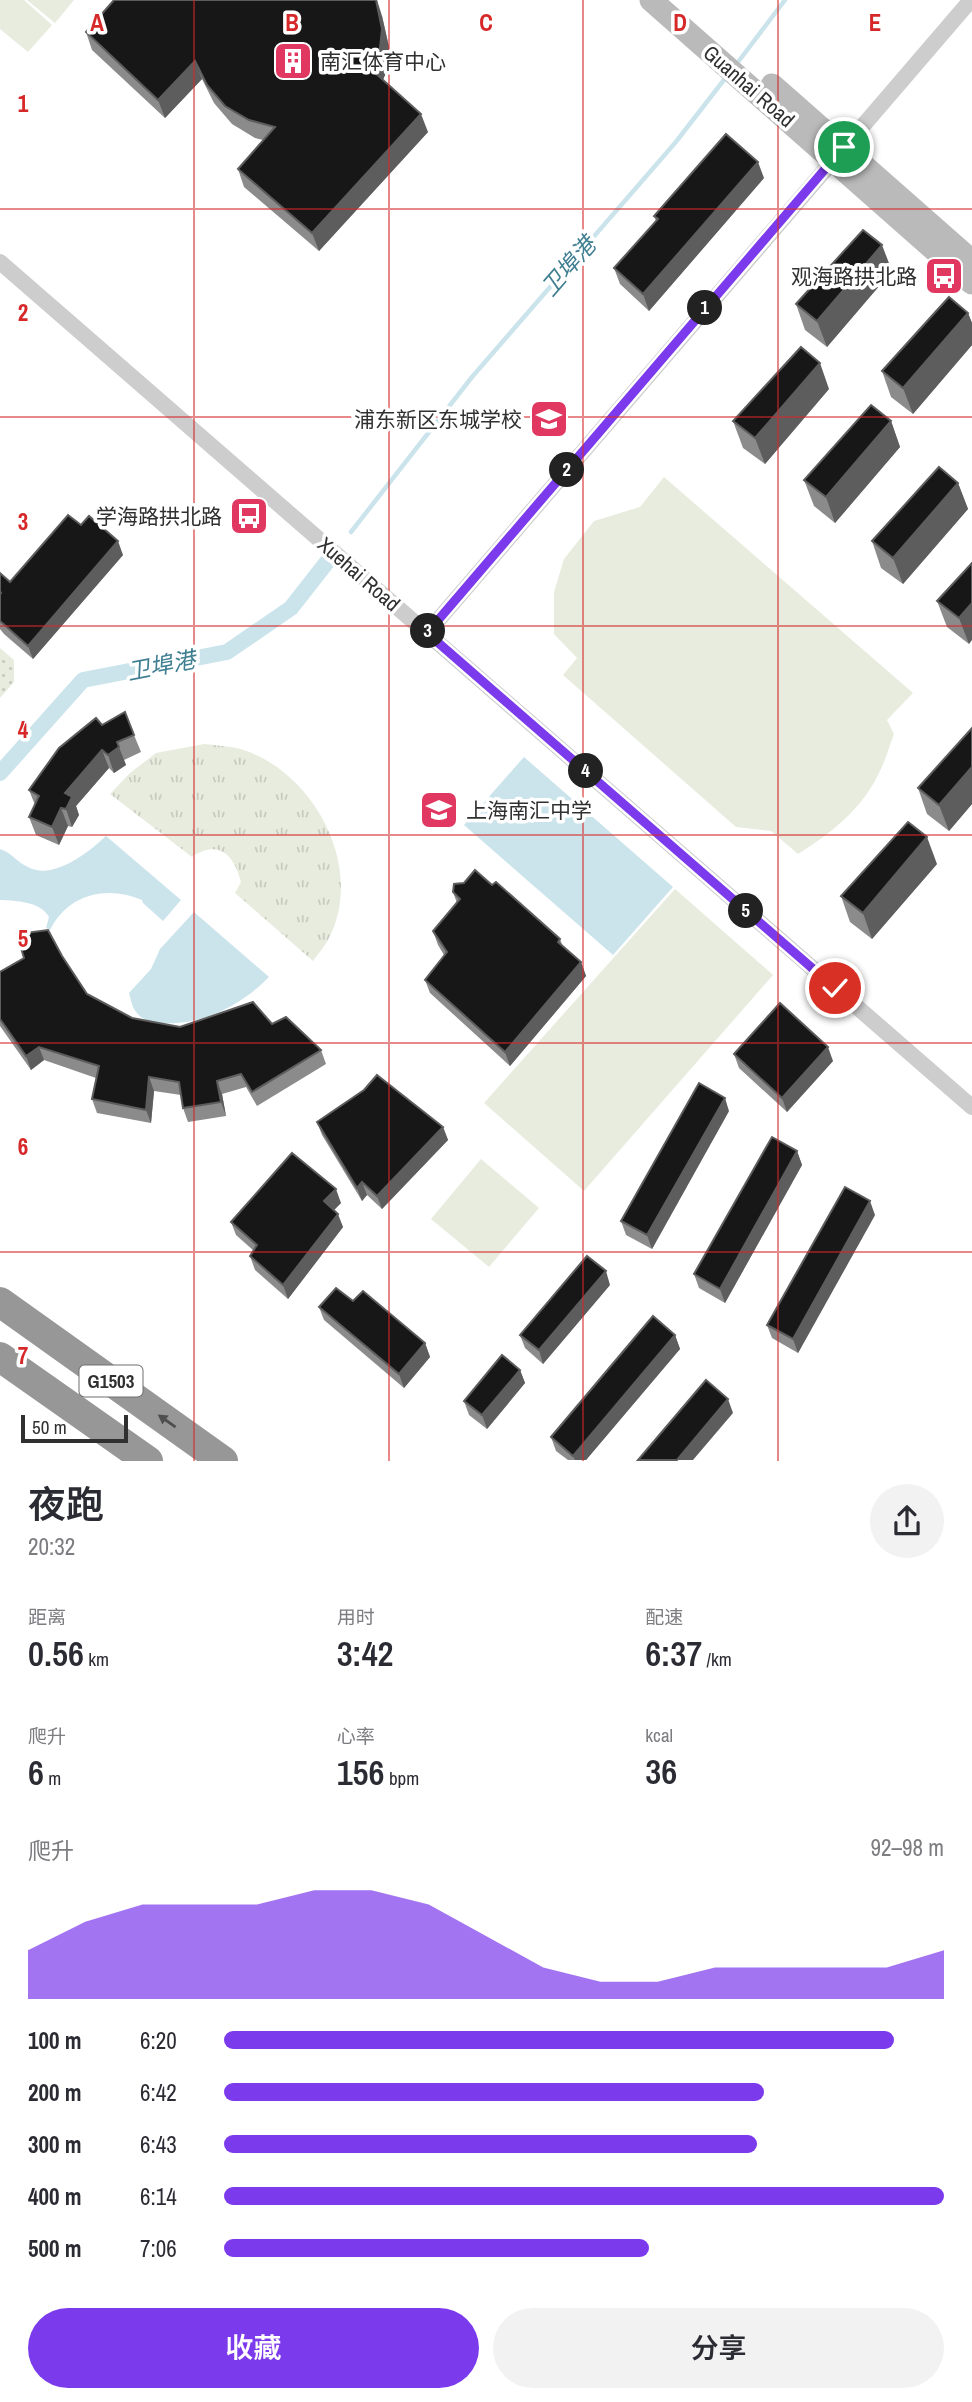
<!DOCTYPE html>
<html lang="zh">
<head>
<meta charset="utf-8">
<style>
  body { margin:0; font-family:"Archivo Narrow","Noto Sans SC",sans-serif; background:#f2f2f3; color:#2b2b33; height:100vh; display:flex; flex-direction:column; font-size:26px; white-space:nowrap }
  * { box-sizing:border-box; margin:0 }
  p { font-size:23px; color:#7c7c81 }
  .icon { flex:none; width:38px; height:38px; fill:none; stroke:currentColor; stroke-width:2; stroke-linecap:round; stroke-linejoin:round }
  .map { position:relative; height:1461px; overflow:hidden }
  .side { display:flex; flex-direction:column; background:#fff; flex:1 }
  .side>* { flex:none }
  .scale { position:absolute; left:21px; bottom:18px; width:107px; box-sizing:border-box; padding-left:7px; border:4px solid #303030; border-top:0; font-size:19px; line-height:24px; white-space:nowrap; color:#303030; -webkit-text-stroke:5px #fff; paint-order:stroke }
  .pin { position:absolute; display:grid; place-items:center; width:60px; height:60px; color:#fff; margin:-30px; border:4px solid #fff; border-radius:50%; box-shadow:0 2px 7px #0007 }
  .km { position:absolute; width:35px; height:35px; margin:-18px; border-radius:50%; background:#222; color:#fff; font-size:19px; line-height:35px; text-align:center }
  .round { display:grid; place-items:center; flex:none; width:74px; height:74px; border-radius:37px; background:#f2f2f3 }
  .summary { display:flex; align-items:center; justify-content:space-between; height:119px; padding:0 28px }
  h1 { font-size:38px; font-weight:600; line-height:52px }
  .figures { display:grid; grid-template-columns:repeat(3,1fr); gap:10px; height:119px; padding:7px 28px }
  .figures div { display:grid; align-content:center }
  .figures b { font-size:35px; font-weight:600 }
  .figures small { font-size:19px; font-weight:400 }
  .figures p { font-size:19px }
  .chart { height:196px; padding:14px 28px }
  .chart p { display:flex; justify-content:space-between }
  .chart svg { width:100%; height:126px; margin-top:7px; fill:#7c3aed; opacity:.7 }
  .button { display:flex; gap:14px; margin-top:auto; padding:14px 28px }
  .button a { flex:1; height:80px; border-radius:42px; background:#7c3aed; color:#fff; font-size:28px; font-weight:600; line-height:80px; text-align:center }
  .button a+a { background:#f2f2f3; color:#2b2b33 }
  ul { padding:0 28px; list-style:none; font-size:23px }
  li { display:grid; grid-template-columns:112px 84px 1fr; align-items:center; height:52px }
  li i { height:18px; border-radius:9px; background:#7c3aed }
  .map>svg:first-child { display:block }
  .grass { fill:url(#grass-tufts) }
  .park { fill:url(#park-dots) }
  .pitch { fill:#e8ecde }
  .water { fill:#cbe4ec }
  .lines { fill:none; stroke-linecap:round; stroke-linejoin:round }
  .stream { stroke:#cbe4ec; stroke-width:4.5 }
  .canal { stroke:#cbe4ec; stroke-width:16 }
  .street { stroke:#cdcdcd; stroke-width:16 }
  .secondary { stroke:#bababa; stroke-width:23 }
  .highway { stroke:#979797; stroke-width:30 }
  .wall { fill:#8b8b8b }
  .shaded-wall { fill:#5d5d5d }
  .building { fill:#171717; stroke:#5d5d5d; stroke-width:2 }
  .oneway { fill:#4f4f4f }
  .route-casing { stroke:#fff; stroke-width:14 }
  .route { stroke:#7c3aed; stroke-width:9 }
  .grid { fill:none; stroke:#d62828; stroke-width:2; stroke-opacity:0.55 }
  .labels { text-anchor:middle; dominant-baseline:central; stroke-width:7; stroke-linejoin:round; paint-order:stroke }
  .shield { fill:#fff; stroke:#6e6e6e; stroke-width:2 }
  .shield-label { font-size:19px; font-weight:bold; fill:#303030 }
  .poi-label { font-size:21px; fill:#303030; stroke:#fff; text-anchor:end }
  .street-label { font-size:21px; fill:#303030; stroke:#fff }
  .water-label { font-size:23px; font-style:italic; fill:#3f7f91; stroke:#fff }
  .grid-label { font-size:23px; text-anchor:middle; font-weight:bold; fill:#d62828; stroke:#fff; stroke-width:7; stroke-linejoin:round; paint-order:stroke }
</style>
</head>
<body>
<div class="map">
<svg width="972" height="1461" viewBox="0 0 972 1461">
  <defs>
    <pattern id="grass-tufts" width="24" height="20" patternUnits="userSpaceOnUse" patternTransform="scale(1.75)"><rect width="24" height="20" fill="#e8ecde"/><path d="M3 7l-1-3M5 7V3M7 7l1-3M15 17l-1-3M17 17v-4M19 17l1-3" fill="none" stroke="#c7cbbf"/></pattern>
    <pattern id="park-dots" width="8" height="8" patternUnits="userSpaceOnUse" patternTransform="scale(1.75)"><rect width="8" height="8" fill="#e8ecde"/><path d="M2 2h.1M6 6h.1" fill="none" stroke="#c7cbbf" stroke-width="1.8" stroke-linecap="round"/></pattern>
  </defs>
  <rect width="100%" height="100%" fill="#fff"/>
  <path class="grass" d="M204,744C215,745 226,746 237,748C312,768 366,866 329,938C325,946 318,954 313,961L235,893L241,882C234,855 219,839 192,857L110,794L130,773L156,753Z"/>
  <path class="park" d="M0,648L14,660V682L0,698Z"/>
  <g class="pitch">
    <path d="M0,0H24L52,25L28,52L0,29Z"/>
    <path d="M27,0H74L55,23Z"/>
    <path d="M664,477L913,693L887,720L894,734C889,747 885,762 878,775C861,810 830,834 798,854L771,831L736,827L563,675L577,658L554,634V592L564,559L594,521L640,507Z"/>
    <path d="M675,889L773,975L584,1191L484,1103Z"/>
    <path d="M481,1159L539,1208L489,1267L431,1219Z"/>
  </g>
  <g class="water">
    <path d="M524,757L673,887L613,955L464,825Z"/>
    <path d="M106,836L181,900L163,921L143,903L142,900C107,885 68,894 50,930L46,928L49,917C40,901 16,901 0,900V849C12,853 17,862 28,867C53,881 89,852 106,836Z"/>
    <path d="M194,912L269,977C242,1005 202,1026 162,1023C153,1022 143,1021 137,1013C132,1008 131,1000 129,993L151,969L160,949Z"/>
  </g>
  <g class="lines">
    <g class="stream">
      <path d="M735,66L785,0"/>
      <path d="M351,532L472,377L675,143L727,76"/>
    </g>
    <path class="canal" d="M0,773L83,680L227,652L291,608L327,562"/>
    <g class="street">
      <path d="M0,262L972,1107"/>
      <path d="M427,633L971,0"/>
    </g>
    <g class="secondary">
      <path d="M651,0L972,283"/>
      <path d="M772,85L972,261"/>
    </g>
    <g class="highway">
      <path d="M0,1302L223,1461"/>
      <path d="M0,1357L148,1461"/>
    </g>
  </g>
  <g class="wall">
    <path d="M382,16L389,47L385,75L383,80L428,132L319,251L244,187L238,169L263,140L255,138L232,124L214,103L202,79L165,118L92,50L86,32Z"/>
    <path d="M764,178L649,311L620,284L614,268L656,221L654,216Z"/>
    <path d="M892,271L827,347L805,330L796,304Z"/>
    <path d="M968,313L972,323V345L913,414L891,397L882,371Z"/>
    <path d="M829,389L765,464L743,448L733,421Z"/>
    <path d="M891,421L900,447L835,523L814,506L804,480Z"/>
    <path d="M958,483L968,509L903,584L881,568L872,541Z"/>
    <path d="M81,525L123,555L33,659L4,634L0,629V573L10,582Z"/>
    <path d="M972,563L969,644L947,627L937,601Z"/>
    <path d="M102,725L134,735L141,752L124,760L126,765L114,773L109,768L76,806L79,815L72,827L68,826L59,845L36,835L29,817L35,805L29,790Z"/>
    <path d="M972,728V804L949,831L927,814L918,788Z"/>
    <path d="M937,864L872,939L850,922L841,896Z"/>
    <path d="M492,885L560,939L563,947L581,962L586,976L510,1066L430,993L425,980L444,955L438,945L433,931L457,903L453,892Z"/>
    <path d="M62,956L87,994L132,1018L180,1027L272,1024L321,1050L326,1064L257,1106L246,1087L222,1094L226,1116L188,1122L183,1108L181,1095L154,1091L151,1123L97,1113L92,1099L96,1078L44,1060L31,1070L0,1026V972Z"/>
    <path d="M734,1054L833,1061L787,1112L739,1068Z"/>
    <path d="M729,1111L652,1249L626,1235L621,1221Z"/>
    <path d="M317,1122L443,1127L448,1140L382,1209L367,1195L362,1201L322,1135Z"/>
    <path d="M797,1151L802,1165L725,1303L699,1288L694,1274Z"/>
    <path d="M341,1203L334,1210L343,1227L288,1299L255,1270L250,1256L254,1251L236,1235L231,1222Z"/>
    <path d="M875,1215L798,1353L772,1338L767,1325Z"/>
    <path d="M610,1285L543,1364L525,1348L520,1335Z"/>
    <path d="M353,1301L425,1343L430,1357L404,1388L324,1320L319,1307Z"/>
    <path d="M675,1335L680,1349L586,1460H568L556,1451L551,1437Z"/>
    <path d="M520,1370L525,1383L487,1429L469,1415L464,1401Z"/>
  </g>
  <g class="shaded-wall">
    <path d="M377,0L382,16L389,47L385,75L379,89L373,71Z"/>
    <path d="M195,61L202,79L165,118L158,100Z"/>
    <path d="M421,114L428,132L319,251L312,233Z"/>
    <path d="M758,162L764,178L649,311L643,294Z"/>
    <path d="M882,245L892,271L827,347L817,321Z"/>
    <path d="M968,313L972,323V345L913,414L903,388Z"/>
    <path d="M820,363L829,389L765,464L755,438Z"/>
    <path d="M891,421L900,447L835,523L826,497Z"/>
    <path d="M958,483L968,509L903,584L893,558Z"/>
    <path d="M118,541L123,555L33,659L28,646Z"/>
    <path d="M972,603V640L969,644L959,618Z"/>
    <path d="M119,747L126,765L114,773L108,755Z"/>
    <path d="M102,750L109,768L76,806L79,815L72,827L66,809L65,793Z"/>
    <path d="M972,767V804L949,831L939,805Z"/>
    <path d="M61,808L68,826L59,845L52,827Z"/>
    <path d="M927,837L937,864L872,939L863,913Z"/>
    <path d="M581,962L586,976L510,1066L505,1052Z"/>
    <path d="M39,1047L44,1060L31,1070L26,1056Z"/>
    <path d="M828,1047L833,1061L787,1112L782,1098Z"/>
    <path d="M149,1077L154,1091L151,1123L146,1110Z"/>
    <path d="M217,1081L222,1094L226,1116L221,1102Z"/>
    <path d="M725,1098L729,1111L652,1249L647,1235Z"/>
    <path d="M443,1127L448,1140L382,1209L377,1196Z"/>
    <path d="M797,1151L802,1165L725,1303L720,1289Z"/>
    <path d="M362,1182L367,1195L362,1201L357,1188Z"/>
    <path d="M336,1189L341,1203L329,1215L324,1201Z"/>
    <path d="M870,1201L875,1215L798,1353L793,1339Z"/>
    <path d="M338,1214L343,1227L288,1299L283,1285Z"/>
    <path d="M606,1271L610,1285L543,1364L539,1350Z"/>
    <path d="M675,1335L680,1349L586,1460H575L573,1456Z"/>
    <path d="M425,1343L430,1357L404,1388L399,1374Z"/>
    <path d="M520,1370L525,1383L487,1429L482,1415Z"/>
    <path d="M728,1399L733,1413L693,1460H677Z"/>
  </g>
  <g class="building">
    <path d="M114,0H376L382,29L379,57L373,71L421,114L312,233L238,169L275,127L249,120L225,106L207,85L195,61L158,100L86,32Z"/>
    <path d="M726,134L758,162L643,294L614,268L658,219L654,216Z"/>
    <path d="M863,230L882,245L817,321L796,304Z"/>
    <path d="M949,297L968,313L903,388L882,371Z"/>
    <path d="M801,347L820,363L755,438L733,421Z"/>
    <path d="M871,405L891,421L826,497L804,480Z"/>
    <path d="M939,467L958,483L893,558L872,541Z"/>
    <path d="M68,515L81,525L89,516L118,541L28,646L0,621V594L1,593L0,591V573L10,582Z"/>
    <path d="M972,563V603L959,618L937,601Z"/>
    <path d="M125,712L134,735L117,742L119,747L108,755L102,750L65,793L72,797L66,809L61,808L52,827L29,817L39,796L29,790L59,748L96,718L102,725Z"/>
    <path d="M972,728V767L939,805L918,788Z"/>
    <path d="M908,822L927,837L863,913L841,896Z"/>
    <path d="M475,870L492,885L496,882L560,939L558,942L581,962L505,1052L425,980L447,952L433,931L460,899L453,892L454,884L464,883Z"/>
    <path d="M48,930L62,956L87,994L132,1018L180,1027L253,1002L272,1024L286,1017L321,1050L252,1092L241,1074L217,1081L221,1102L183,1108L179,1082L149,1077L146,1110L92,1099L99,1066L39,1047L26,1056L0,1019V972L24,958L17,934Z"/>
    <path d="M780,1003L828,1047L782,1098L734,1054Z"/>
    <path d="M377,1075L443,1127L377,1196L362,1182L357,1188L317,1122L364,1090Z"/>
    <path d="M699,1083L725,1098L647,1235L621,1221Z"/>
    <path d="M772,1137L797,1151L720,1289L694,1274Z"/>
    <path d="M292,1153L336,1189L324,1201L338,1214L283,1285L250,1256L257,1245L231,1222Z"/>
    <path d="M845,1187L870,1201L793,1339L767,1325Z"/>
    <path d="M587,1256L606,1271L539,1350L520,1335Z"/>
    <path d="M336,1288L353,1301L363,1291L425,1343L399,1374L319,1307Z"/>
    <path d="M653,1316L675,1335L573,1456L551,1437Z"/>
    <path d="M502,1355L520,1370L482,1415L464,1401Z"/>
    <path d="M706,1380L728,1399L677,1460H638Z"/>
  </g>
  <defs><path id="oneway-solid" d="M-6-.8H1V-3.2L6.5 0L1 3.2V.8H-6Z" transform="scale(1.75)"/></defs>
  <use class="oneway" href="#oneway-solid" transform="translate(167 1421) rotate(-145)"/>
  <g class="lines">
    <defs>
      <path id="route" d="M835,988L427,633L844,147"/>
    </defs>
    <use href="#route" class="route-casing"/>
    <use href="#route" class="route"/>
  </g>
  <path class="grid" d="M194,0V1461M389,0V1461M583,0V1461M778,0V1461M0,209H972M0,417H972M0,626H972M0,835H972M0,1043H972M0,1252H972"/>
  <defs>
    <symbol id="building-square" viewBox="-11 -11 22 22"><rect x="-9" y="-9" width="18" height="18" rx="4" fill="#e13861" stroke="#fff"/><path d="M-4-6H4V6H1V3H-1V6H-4ZM-2.5-4.3h1.7v1.8h-1.7ZM.8-4.3h1.7v1.8H.8ZM-2.5-1h1.7V.8h-1.7ZM.8-1h1.7V.8H.8Z" fill="#fff"/></symbol>
    <symbol id="bus-square" viewBox="-11 -11 22 22"><rect x="-9" y="-9" width="18" height="18" rx="4" fill="#e13861" stroke="#fff"/><path d="M-5-6H5V4H4V6H2V4H-2V6H-4V4H-5ZM-3.5-4V0h7V-4ZM-3.5 1.2v1.5H-2V1.2ZM2 1.2v1.5H3.5V1.2Z" fill="#fff"/></symbol>
    <symbol id="school-square" viewBox="-11 -11 22 22"><rect x="-9" y="-9" width="18" height="18" rx="4" fill="#e13861" stroke="#fff"/><path d="M0-5L7-2L0 1L-7-2ZM-4 1L0 2.5L4 1V4Q0 6-4 4Z" fill="#fff"/></symbol>
  </defs>
  <g fill-rule="evenodd">
    <use href="#building-square" x="271" y="39" width="44" height="44"/>
    <use href="#bus-square" x="922" y="254" width="44" height="44"/>
    <use href="#school-square" x="527" y="397" width="44" height="44"/>
    <use href="#bus-square" x="227" y="494" width="44" height="44"/>
    <use href="#school-square" x="417" y="788" width="44" height="44"/>
  </g>
  <g class="labels">
    <rect class="shield" x="79.5" y="1365.5" width="63" height="31" rx="5"/>
    <g class="shield-label">
      <text x="111" y="1381">G1503</text>
    </g>
    <g class="poi-label">
      <text x="320" y="61" text-anchor="start">南汇体育中心</text>
      <text x="917" y="276">观海路拱北路</text>
      <text x="522" y="419">浦东新区东城学校</text>
      <text x="222" y="516">学海路拱北路</text>
      <text x="466" y="810" text-anchor="start">上海南汇中学</text>
    </g>
    <g class="street-label">
      <text transform="translate(749 86) rotate(41)">Guanhai Road</text>
      <text transform="translate(359 574) rotate(41)">Xuehai Road</text>
    </g>
    <g class="water-label">
      <text transform="translate(568 266) rotate(-49)">卫埠港</text>
      <text transform="translate(161 665) rotate(-11)">卫埠港</text>
    </g>
  </g>
  <g class="grid-label">
    <text x="97" y="31">A</text>
    <text x="292" y="31">B</text>
    <text x="486" y="31">C</text>
    <text x="680" y="31">D</text>
    <text x="875" y="31">E</text>
    <text x="23" y="112">1</text>
    <text x="23" y="321">2</text>
    <text x="23" y="530">3</text>
    <text x="23" y="738">4</text>
    <text x="23" y="947">5</text>
    <text x="23" y="1155">6</text>
    <text x="23" y="1364">7</text>
  </g>
</svg>
<div class="scale">50 m</div>
<div class="pin" style="left:844px;top:147px;background:#1e9e55"><svg class="icon" aria-label="arrive" viewBox="0 0 24 24"><path d="M6 21V4h12l-3 4 3 4H6"/></svg></div>
<div class="pin" style="left:835px;top:988px;background:#d93025"><svg class="icon" aria-label="check" viewBox="0 0 24 24"><path d="M5 12l5 5 9-10"/></svg></div>
<b class="km" style="left:705px;top:308px">1</b>
<b class="km" style="left:567px;top:470px">2</b>
<b class="km" style="left:428px;top:631px">3</b>
<b class="km" style="left:586px;top:771px">4</b>
<b class="km" style="left:746px;top:911px">5</b>
</div>
<section class="side">
<div class="summary"><div><h1>夜跑</h1><p>20:32</p></div><a class="round"><svg class="icon" aria-label="share" viewBox="0 0 24 24"><path d="M12 15V3M7 8l5-5 5 5M5 13v7h14v-7"/></svg></a></div>
<div class="figures">
<div><p>距离</p><b>0.56<small> km</small></b></div>
<div><p>用时</p><b>3:42</b></div>
<div><p>配速</p><b>6:37<small> /km</small></b></div>
</div>
<div class="figures">
<div><p>爬升</p><b>6<small> m</small></b></div>
<div><p>心率</p><b>156<small> bpm</small></b></div>
<div><p>kcal</p><b>36</b></div>
</div>
<div class="chart"><p><span>爬升</span>92–98 m</p>
<svg viewBox="0 0 160 44" preserveAspectRatio="none"><path d="M0 44V27L10 17L20 11L30 11L40 11L50 6L60 6L70 11L80 22L90 33L100 38L110 38L120 33L130 33L140 33L150 33L160 27V44z"/></svg>
</div>
<ul>
<li><b>100 m</b>6:20<i style="width:93%"></i></li>
<li><b>200 m</b>6:42<i style="width:75%"></i></li>
<li><b>300 m</b>6:43<i style="width:74%"></i></li>
<li><b>400 m</b>6:14<i style="width:100%"></i></li>
<li><b>500 m</b>7:06<i style="width:59%"></i></li>
</ul>
<div class="button"><a>收藏</a><a>分享</a></div>
</section>
</body>
</html>
